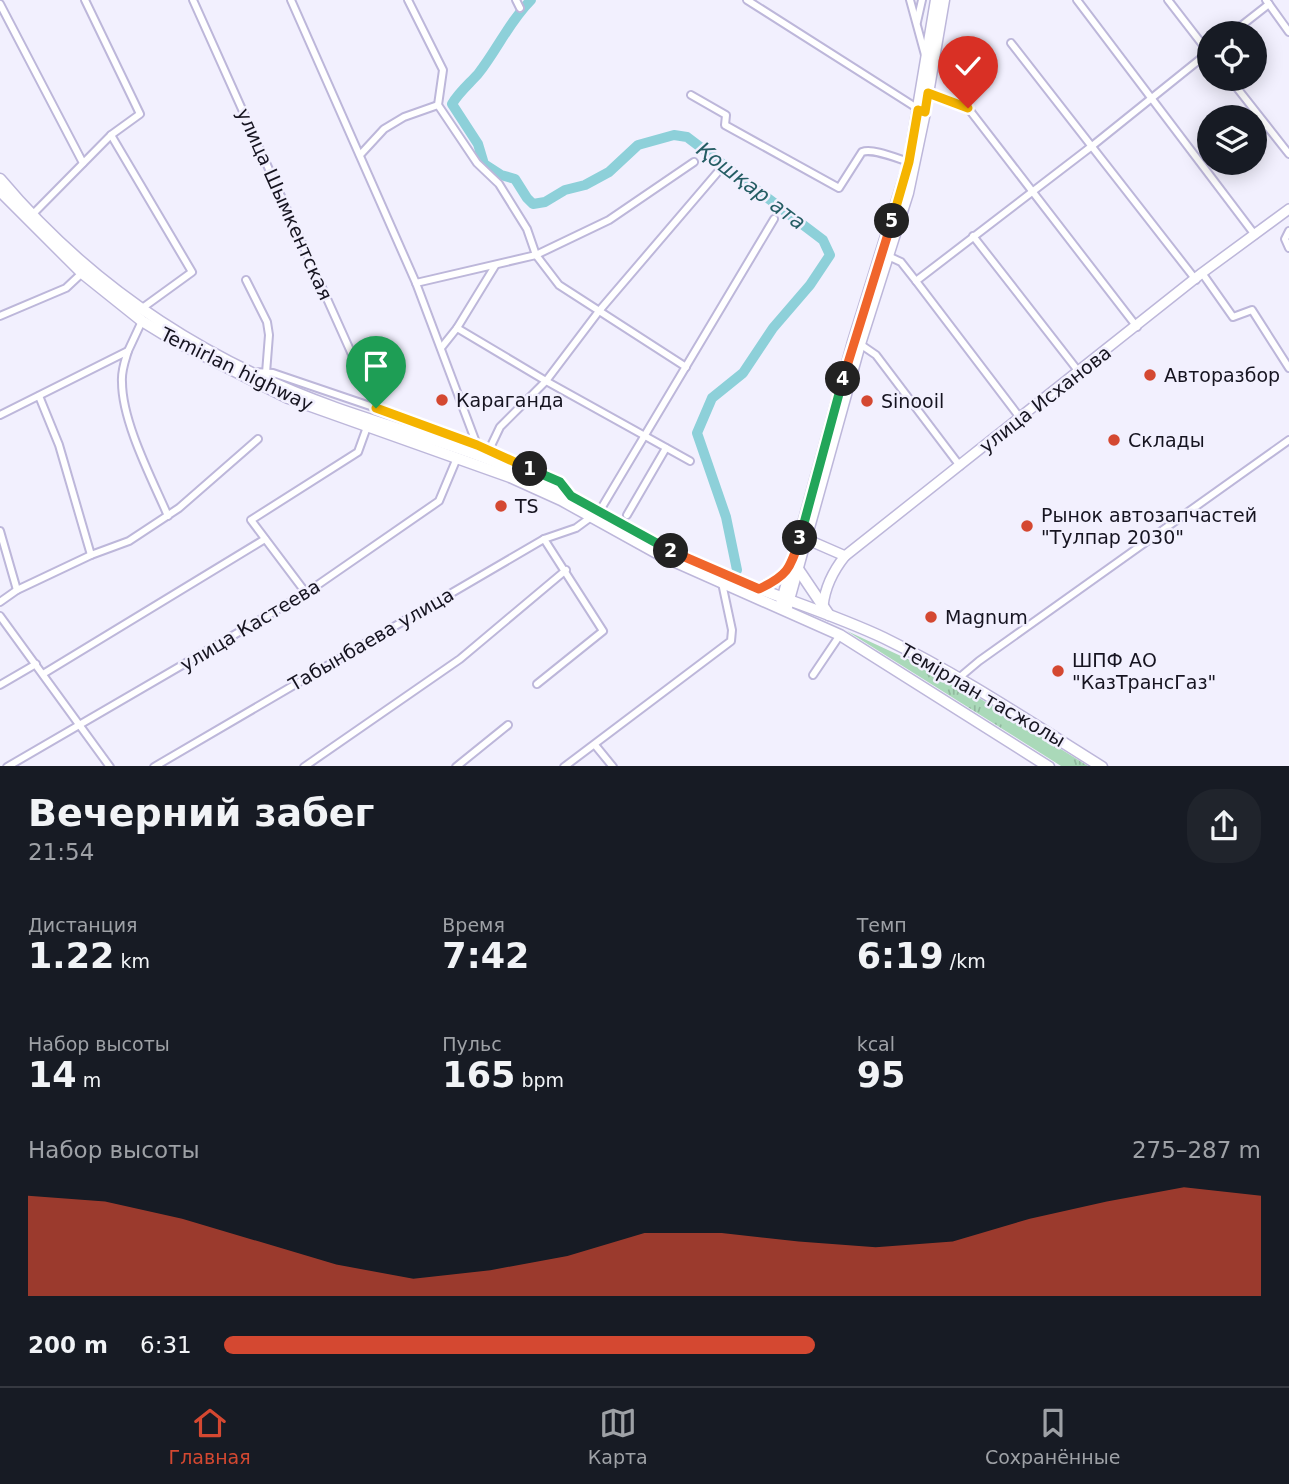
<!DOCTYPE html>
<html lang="ru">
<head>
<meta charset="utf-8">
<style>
  body { margin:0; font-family:"DejaVu Sans",sans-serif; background:#20242c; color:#f1f3f6; height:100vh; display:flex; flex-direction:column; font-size:26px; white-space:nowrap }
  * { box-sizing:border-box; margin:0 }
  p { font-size:23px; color:#9ea1a6 }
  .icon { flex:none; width:38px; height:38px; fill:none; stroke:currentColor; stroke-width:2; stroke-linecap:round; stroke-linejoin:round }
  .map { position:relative; height:766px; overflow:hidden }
  .side { display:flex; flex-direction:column; background:#171b24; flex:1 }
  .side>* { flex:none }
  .buttons { position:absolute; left:1197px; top:21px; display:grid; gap:14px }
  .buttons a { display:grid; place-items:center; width:70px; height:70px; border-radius:50%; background:#171b24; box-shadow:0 4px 18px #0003; font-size:35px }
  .pin { position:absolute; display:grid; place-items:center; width:60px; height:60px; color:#fff; margin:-72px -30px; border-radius:50% 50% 50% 0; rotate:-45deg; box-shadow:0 0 7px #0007 }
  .pin .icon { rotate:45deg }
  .km { position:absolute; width:35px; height:35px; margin:-18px; border-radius:50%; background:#222; color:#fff; font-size:19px; line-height:35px; text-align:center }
  .round { display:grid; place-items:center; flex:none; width:74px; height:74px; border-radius:28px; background:#20242c }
  .overview { display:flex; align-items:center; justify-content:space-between; height:119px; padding:0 28px }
  h1 { font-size:38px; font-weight:700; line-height:52px }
  .stats { display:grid; grid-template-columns:repeat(3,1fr); gap:10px; height:119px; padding:7px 28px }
  .stats div { display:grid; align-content:center }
  .stats b { font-size:35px; font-weight:700 }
  .stats small { font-size:19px; font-weight:400 }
  .stats p { font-size:19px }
  .chart { height:196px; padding:14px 28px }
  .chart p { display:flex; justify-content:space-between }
  .chart svg { width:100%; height:126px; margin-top:7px; fill:#d44831; opacity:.7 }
  ul { padding:0 28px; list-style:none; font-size:23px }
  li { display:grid; grid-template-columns:112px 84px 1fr; align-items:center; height:52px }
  li i { height:18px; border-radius:9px; background:#d44831 }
  .tab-bar { display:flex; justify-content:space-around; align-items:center; height:98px; border-top:2px solid #363941; background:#171b24; font-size:19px; color:#9ea1a6 }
  .tab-bar a { display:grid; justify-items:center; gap:4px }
  .tab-bar .on { color:#d44831 }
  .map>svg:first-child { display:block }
  .grass { fill:url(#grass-tufts) }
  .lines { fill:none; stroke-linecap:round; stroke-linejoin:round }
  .river { stroke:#8dd0d9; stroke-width:10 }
  .street-casing { stroke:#bdb7da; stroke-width:10 }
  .secondary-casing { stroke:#bdb7da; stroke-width:12 }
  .primary-casing { stroke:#bdb7da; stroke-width:13 }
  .street { stroke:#fff; stroke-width:6 }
  .secondary { stroke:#fff; stroke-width:9 }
  .primary { stroke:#fff; stroke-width:10 }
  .split-1-casing { stroke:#fff; stroke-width:14 }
  .split-2-casing { stroke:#fff; stroke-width:14 }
  .split-3-casing { stroke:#fff; stroke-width:14 }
  .split-4-casing { stroke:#fff; stroke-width:14 }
  .split-5-casing { stroke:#fff; stroke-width:14 }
  .split-6-casing { stroke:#fff; stroke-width:14 }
  .split-1 { stroke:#f5b400; stroke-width:9 }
  .split-2 { stroke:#22a559; stroke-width:9 }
  .split-3 { stroke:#f0652b; stroke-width:9 }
  .split-4 { stroke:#22a559; stroke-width:9 }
  .split-5 { stroke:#f0652b; stroke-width:9 }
  .split-6 { stroke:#f5b400; stroke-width:9 }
  .poi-dot { fill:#d44831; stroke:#f2f0fe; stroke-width:2.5 }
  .labels { text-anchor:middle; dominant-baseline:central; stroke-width:5; stroke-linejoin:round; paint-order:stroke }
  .street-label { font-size:19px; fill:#161420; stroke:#f2f0fe }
  .poi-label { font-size:19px; fill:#161420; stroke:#f2f0fe; text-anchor:start }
  .water-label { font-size:21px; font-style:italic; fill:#255d64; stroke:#f2f0fe }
</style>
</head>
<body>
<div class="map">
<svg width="1289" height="767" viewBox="0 0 1289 767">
  <defs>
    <pattern id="grass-tufts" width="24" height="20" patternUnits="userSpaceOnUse" patternTransform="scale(1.75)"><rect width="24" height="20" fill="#aad9b9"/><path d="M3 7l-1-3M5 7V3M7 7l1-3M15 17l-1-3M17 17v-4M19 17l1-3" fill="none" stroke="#92b99f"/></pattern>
  </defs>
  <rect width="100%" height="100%" fill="#f2f0fe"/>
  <path class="grass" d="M847,631L944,676L1088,766H1061Z"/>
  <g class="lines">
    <path class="river" d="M531,0C509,22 497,50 478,74C469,84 459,92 452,104L478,144L484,164L501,175L515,179L527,198L533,204L545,202L565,190L585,185L609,172L638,145L674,135L687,137L823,240L830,255L810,285L773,328L743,373L712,398L697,433L726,517L737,570"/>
    <defs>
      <g id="street">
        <path d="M193,0L376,408"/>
        <path d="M291,0L416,283L477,445"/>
        <path d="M408,0L443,70L438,105L477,163L499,184L527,229L536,255L559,285L686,367"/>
        <path d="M516,0L520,8"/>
        <path d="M747,0L920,110"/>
        <path d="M910,0L925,55"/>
        <path d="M1077,0L1255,235"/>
        <path d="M1168,0L1209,53"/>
        <path d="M1266,0L1289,32"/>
        <path d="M0,4L83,163"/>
        <path d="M917,22L922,0"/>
        <path d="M1232,33L1269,4"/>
        <path d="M1011,43L1196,280"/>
        <path d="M1230,79L1289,154"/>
        <path d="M928,93L968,108L1137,327"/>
        <path d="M691,95L726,115L725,125L839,188L862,152C873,148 896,158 909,162"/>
        <path d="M111,135L192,272L141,309"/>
        <path d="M360,155L384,129L404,117L438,105"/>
        <path d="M31,216L111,135L140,114L85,0"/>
        <path d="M1289,231L1285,239L1289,248"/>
        <path d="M973,236L1079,372"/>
        <path d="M888,256L901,262L916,281L1021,419"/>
        <path d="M1202,273L1233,317L1252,310L1289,368"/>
        <path d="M246,280L267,322L269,335L266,373"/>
        <path d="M916,281L1092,146L1209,52"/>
        <path d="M416,283L536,255L609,220L694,162"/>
        <path d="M0,316L66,288L82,273"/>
        <path d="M457,328L495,266"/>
        <path d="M860,344L876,355L960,466"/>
        <path d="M441,348L457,328L546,381L690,461"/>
        <path d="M128,351C125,361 121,371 122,382C122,422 152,479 168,516"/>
        <path d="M254,372L273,373L376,408L477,445L560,482L570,495"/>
        <path d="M39,396L59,445L91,555"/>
        <path d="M0,415L128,351L142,321"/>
        <path d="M489,450L500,427L546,381L599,311L717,173"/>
        <path d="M599,512L774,219"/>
        <path d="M627,515L666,448"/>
        <path d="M0,531L17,590"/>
        <path d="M306,593L251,520L358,452L367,427"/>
        <path d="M0,602L17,590L91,555L129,541L179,508L258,439"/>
        <path d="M0,616L110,767"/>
        <path d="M43,674L265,539"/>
        <path d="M813,675L840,635"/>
        <path d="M960,677L979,661L1289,440"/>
        <path d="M537,684L603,631L544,539"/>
        <path d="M0,685L36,664"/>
        <path d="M595,745L613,767"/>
        <path d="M7,767L306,593L439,501L457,458"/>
        <path d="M154,767L544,539L576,528L591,517"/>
        <path d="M304,767L460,659L566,570"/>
        <path d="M456,767L508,725"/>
        <path d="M564,767L731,641L732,630L722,583"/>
      </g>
      <g id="secondary">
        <path d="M806,539L845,556"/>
        <path d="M823,606C825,587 833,571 845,556L1202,273L1289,209"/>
      </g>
      <g id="primary">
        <path d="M912,143L936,0"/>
        <path d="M0,179C90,286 204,361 336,408C395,429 458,445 515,470C579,499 638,536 702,565C761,593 825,610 884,638C960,675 1030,722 1102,767"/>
        <path d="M0,191L82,273L142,321L173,340L288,398L510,477L561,500L662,556L840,635L1049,767"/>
        <path d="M798,569L829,615"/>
        <path d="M759,589L776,580L790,568"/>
        <path d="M781,604L853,342L905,175"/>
        <path d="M787,607L860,344L908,193L924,117L944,0"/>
      </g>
    </defs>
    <use href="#street" class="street-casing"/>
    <use href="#secondary" class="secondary-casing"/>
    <use href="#primary" class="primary-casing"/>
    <use href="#street" class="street"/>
    <use href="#secondary" class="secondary"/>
    <use href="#primary" class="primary"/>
  </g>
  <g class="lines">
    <defs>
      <path id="split-1" d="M376,408L477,445L530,469"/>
      <path id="split-2" d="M530,469L560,482L571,496L671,551"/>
      <path id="split-3" d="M671,551L759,589C789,575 790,568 800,538"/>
      <path id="split-4" d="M800,538L843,379"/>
      <path id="split-5" d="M843,379L892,221"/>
      <path id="split-6" d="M892,221L909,162L918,110L925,112L928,93L968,108"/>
    </defs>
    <use href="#split-1" class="split-1-casing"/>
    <use href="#split-2" class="split-2-casing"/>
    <use href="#split-3" class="split-3-casing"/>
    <use href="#split-4" class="split-4-casing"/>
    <use href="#split-5" class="split-5-casing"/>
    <use href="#split-6" class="split-6-casing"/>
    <use href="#split-1" class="split-1"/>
    <use href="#split-2" class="split-2"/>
    <use href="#split-3" class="split-3"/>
    <use href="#split-4" class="split-4"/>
    <use href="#split-5" class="split-5"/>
    <use href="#split-6" class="split-6"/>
  </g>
  <g class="poi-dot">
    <circle cx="1150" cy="375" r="7"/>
    <circle cx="442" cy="400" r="7"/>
    <circle cx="867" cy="401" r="7"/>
    <circle cx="1114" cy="440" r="7"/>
    <circle cx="501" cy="506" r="7"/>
    <circle cx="1027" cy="526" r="7"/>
    <circle cx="931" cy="617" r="7"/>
    <circle cx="1058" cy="671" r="7"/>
  </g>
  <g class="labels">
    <g class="street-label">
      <text transform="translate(285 204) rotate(66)">улица Шымкентская</text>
      <text transform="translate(237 369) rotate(26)">Temirlan highway</text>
      <text transform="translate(1045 399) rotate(-38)">улица Исханова</text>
      <text transform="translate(250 625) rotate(-31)">улица Кастеева</text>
      <text transform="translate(371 639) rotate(-30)">Табынбаева улица</text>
      <text transform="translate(983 695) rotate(30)">Темірлан тасжолы</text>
    </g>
    <g class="poi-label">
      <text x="1164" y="375">Авторазбор</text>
      <text x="456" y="400">Караганда</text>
      <text x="881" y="401">Sinooil</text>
      <text x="1128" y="440">Склады</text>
      <text x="515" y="506">TS</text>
      <text x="1041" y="515">Рынок автозапчастей<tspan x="1041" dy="22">"Тулпар 2030"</tspan></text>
      <text x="945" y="617">Magnum</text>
      <text x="1072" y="660">ШПФ АО<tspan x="1072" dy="22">"КазТрансГаз"</tspan></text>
    </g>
    <g class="water-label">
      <text transform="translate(751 186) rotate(37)">Қошқар ата</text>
    </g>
  </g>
</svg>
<div class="buttons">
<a><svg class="icon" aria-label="locate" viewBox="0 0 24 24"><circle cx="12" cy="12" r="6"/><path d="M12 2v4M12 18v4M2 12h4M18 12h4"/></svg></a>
<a><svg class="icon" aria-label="layers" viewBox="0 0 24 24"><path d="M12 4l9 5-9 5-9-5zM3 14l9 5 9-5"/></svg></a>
</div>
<div class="pin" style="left:376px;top:408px;background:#1e9e55"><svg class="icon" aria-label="arrive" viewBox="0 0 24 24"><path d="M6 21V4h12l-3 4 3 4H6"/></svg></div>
<div class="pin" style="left:968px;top:108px;background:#d93025"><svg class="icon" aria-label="check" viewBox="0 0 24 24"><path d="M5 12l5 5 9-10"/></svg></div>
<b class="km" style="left:530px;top:469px">1</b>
<b class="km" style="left:671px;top:551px">2</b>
<b class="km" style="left:800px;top:538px">3</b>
<b class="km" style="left:843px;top:379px">4</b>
<b class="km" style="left:892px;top:221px">5</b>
</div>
<section class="side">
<div class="overview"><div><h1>Вечерний забег</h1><p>21:54</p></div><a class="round"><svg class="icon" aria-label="share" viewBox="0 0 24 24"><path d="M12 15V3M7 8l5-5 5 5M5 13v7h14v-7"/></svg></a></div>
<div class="stats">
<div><p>Дистанция</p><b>1.22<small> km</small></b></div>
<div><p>Время</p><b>7:42</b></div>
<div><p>Темп</p><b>6:19<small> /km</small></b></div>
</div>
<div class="stats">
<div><p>Набор высоты</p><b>14<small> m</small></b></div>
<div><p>Пульс</p><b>165<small> bpm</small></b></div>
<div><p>kcal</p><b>95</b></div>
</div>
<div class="chart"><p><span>Набор высоты</span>275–287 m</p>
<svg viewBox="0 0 160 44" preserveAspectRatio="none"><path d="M0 44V9L10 11L20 17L30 25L40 33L50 38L60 35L70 30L80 22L90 22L100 25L110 27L120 25L130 17L140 11L150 6L160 9V44z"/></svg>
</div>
<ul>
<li><b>200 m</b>6:31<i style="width:57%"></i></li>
</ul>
</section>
<nav class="tab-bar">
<a class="on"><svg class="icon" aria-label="home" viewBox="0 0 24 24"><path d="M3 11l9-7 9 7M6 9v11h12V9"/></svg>Главная</a>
<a><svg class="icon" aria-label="map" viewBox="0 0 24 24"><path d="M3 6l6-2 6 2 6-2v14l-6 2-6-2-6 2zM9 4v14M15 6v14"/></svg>Карта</a>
<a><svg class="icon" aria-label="saved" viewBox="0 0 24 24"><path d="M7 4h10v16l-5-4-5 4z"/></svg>Сохранённые</a>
</nav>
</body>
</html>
